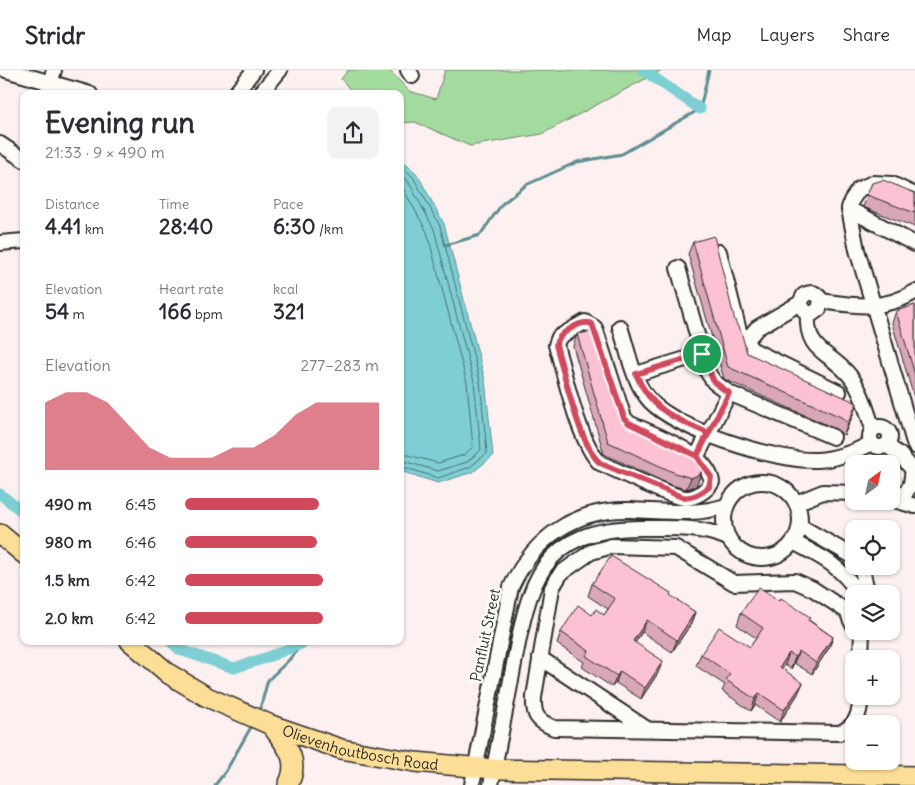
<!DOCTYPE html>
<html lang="en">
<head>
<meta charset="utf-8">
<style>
  body { margin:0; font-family:Delius,sans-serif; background:#f2f2f3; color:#2b2b33; height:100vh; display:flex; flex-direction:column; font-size:19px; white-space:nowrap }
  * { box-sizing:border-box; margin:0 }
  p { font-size:16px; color:#7c7c81 }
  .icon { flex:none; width:28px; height:28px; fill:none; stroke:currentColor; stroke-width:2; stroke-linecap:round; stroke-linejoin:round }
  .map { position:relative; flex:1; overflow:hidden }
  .sheet { position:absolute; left:20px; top:20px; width:384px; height:555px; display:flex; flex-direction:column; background:#fff; border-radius:10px; box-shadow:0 1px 4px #0004 }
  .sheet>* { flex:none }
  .needle { width:32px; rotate:33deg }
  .fabs { position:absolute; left:845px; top:385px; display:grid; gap:10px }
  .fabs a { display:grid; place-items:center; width:55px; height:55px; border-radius:10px; background:#fff; box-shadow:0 1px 4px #0004; font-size:25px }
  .pin { position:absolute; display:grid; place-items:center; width:42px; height:42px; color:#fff; margin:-21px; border:2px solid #fff; border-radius:50%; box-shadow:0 1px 5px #0007 }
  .round { display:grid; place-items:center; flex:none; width:52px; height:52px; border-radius:10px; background:#f2f2f3 }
  .head { display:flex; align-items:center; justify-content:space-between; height:85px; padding:0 25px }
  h1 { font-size:28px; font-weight:800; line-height:38px }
  .figures { display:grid; grid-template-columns:repeat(3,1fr); gap:8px; height:85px; padding:5px 25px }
  .figures div { display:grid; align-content:center }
  .figures b { font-size:21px; font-weight:800 }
  .figures small { font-size:14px; font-weight:400 }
  .figures p { font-size:14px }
  .chart { height:140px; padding:10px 25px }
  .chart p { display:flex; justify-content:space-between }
  .chart svg { width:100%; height:90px; margin-top:5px; fill:#d1495b; opacity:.7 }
  ul { padding:0 25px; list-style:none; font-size:16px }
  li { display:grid; grid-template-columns:80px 60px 1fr; align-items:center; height:38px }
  li i { height:12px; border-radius:6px; background:#d1495b }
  header { display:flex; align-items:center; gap:30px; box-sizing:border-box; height:70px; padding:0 25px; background:#fff; border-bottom:1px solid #e1e1e2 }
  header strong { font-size:24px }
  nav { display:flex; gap:28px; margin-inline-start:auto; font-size:18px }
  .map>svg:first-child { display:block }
  .green { fill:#a4db9f; stroke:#688365 }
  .water { fill:#7ecfd4; stroke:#5d8d90 }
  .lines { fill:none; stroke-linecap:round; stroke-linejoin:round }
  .shore { stroke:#4c6d6f; stroke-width:1 }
  .stream { stroke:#5d8d90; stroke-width:3 }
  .canal { stroke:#7ecfd4; stroke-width:11 }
  .minor-casing { stroke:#2b2b2b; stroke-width:18 }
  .major-casing { stroke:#2b2b2b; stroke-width:22 }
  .minor { stroke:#fdfcf7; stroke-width:14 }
  .major { stroke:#fdde96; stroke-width:19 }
  .wall { fill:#d9a7b6; stroke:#2b2b2b }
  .shaded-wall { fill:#b08894; stroke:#2b2b2b }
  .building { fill:#fcc2d4; stroke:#2b2b2b }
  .route-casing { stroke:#fff; stroke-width:10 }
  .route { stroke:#d1495b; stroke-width:6 }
  .labels { text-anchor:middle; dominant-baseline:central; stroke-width:5; stroke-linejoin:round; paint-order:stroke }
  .street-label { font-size:15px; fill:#2b2b2b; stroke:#fdfcf7 }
</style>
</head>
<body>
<header>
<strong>Stridr</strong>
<nav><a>Map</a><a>Layers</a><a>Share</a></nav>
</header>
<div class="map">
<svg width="915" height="715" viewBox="0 0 915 715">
  <rect width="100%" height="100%" fill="#fdf0f0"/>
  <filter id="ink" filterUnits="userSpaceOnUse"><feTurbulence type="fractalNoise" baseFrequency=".02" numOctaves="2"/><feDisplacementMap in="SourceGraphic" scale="10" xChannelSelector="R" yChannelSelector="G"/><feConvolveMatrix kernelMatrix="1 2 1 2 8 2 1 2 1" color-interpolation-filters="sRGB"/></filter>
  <g filter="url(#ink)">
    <path class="green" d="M348,0H389L409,21L436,29L445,0H662L542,64L470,76L415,52L400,53V24H354L341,9Z"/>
    <path class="water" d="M406,93L417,104L444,154L485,310L493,386L473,402L438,413L400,401V94Z"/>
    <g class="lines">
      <g class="shore">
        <path d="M400,98L405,99L413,107L440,156L480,311L487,383L470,397L438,408L400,396"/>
        <path d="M400,105L408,111L434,159L474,312L481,380L467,392L438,401L400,390"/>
        <path d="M400,113L427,162L467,313L473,377L464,385L438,393L400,383"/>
      </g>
      <g class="stream">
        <path d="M446,175L480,165L502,134L526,115L577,92L622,84L700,39L709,0"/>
        <path d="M260,639L268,610L289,590L304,571"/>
        <path d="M215,715L226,701L251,657"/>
      </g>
      <g class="canal">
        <path d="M643,0L700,39"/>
        <path d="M0,424L24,443"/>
        <path d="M170,571L180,580L234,598L268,587L303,573"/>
      </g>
      <defs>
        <g id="minor">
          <path d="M6,0L90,24"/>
          <path d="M408,0L412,6"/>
          <path d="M47,24L54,0"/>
          <path d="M235,24L254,0"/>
          <path d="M260,24L280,0"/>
          <path d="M0,74L24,90"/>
          <path d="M915,125L892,114L873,113L859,119L851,131L849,139L857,180L915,376"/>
          <path d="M849,139L915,174"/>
          <path d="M0,173L24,171"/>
          <path d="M719,182L739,261L751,279L839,322"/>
          <path d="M678,198L708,303L714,312L729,323L833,367"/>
          <path d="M821,231C857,236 882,241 915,222"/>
          <path d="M808,243C805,283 830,281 850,306C862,321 867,342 873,359"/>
          <path d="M585,252L595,258L624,348L629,353C654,365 707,382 712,412C707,420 696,428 686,428C669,427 619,401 600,393C579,373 565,305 556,275L559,267Z"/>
          <path d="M620,257C628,280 633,313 650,331C678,360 777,392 817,390C837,389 855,382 872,373"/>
          <path d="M745,272L757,258L800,233L804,225C812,221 818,223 821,231L819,239L812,244L805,242L800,233"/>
          <path d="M636,304L702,284"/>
          <circle cx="880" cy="367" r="10"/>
          <path d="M886,375L900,385L915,402"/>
          <path d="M697,386L729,323"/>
          <circle cx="762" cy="450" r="38"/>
          <path d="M891,429L915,436"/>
          <path d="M901,431L911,414L913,399"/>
          <path d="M796,433L823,422L854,423"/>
          <path d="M800,456L854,487"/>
          <path d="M793,472C822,487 841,496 859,524"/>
          <path d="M861,496L868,524"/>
          <path d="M854,532C847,539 847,547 854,555"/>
          <path d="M848,542L813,519L795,511L734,513L676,478L612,476L591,482L561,503L552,518L534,627C533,645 537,651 554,658L839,663C856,657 860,644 861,626"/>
          <path d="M540,588L647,659"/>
          <path d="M861,589L862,561"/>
          <path d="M472,715L511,517C534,468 575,438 631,440C663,441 695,446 726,436"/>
          <path d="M491,715C498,676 506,638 513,599C529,513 539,458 642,458C671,458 700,456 728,468"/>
        </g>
        <g id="major">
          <path d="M0,464L24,484"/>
          <path id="s1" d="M130,571L169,604L207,627L271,655L341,679L415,692L494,699L915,706"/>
          <path d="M271,655C286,675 301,690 288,715"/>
        </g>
      </defs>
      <use href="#minor" class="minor-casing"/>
      <use href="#major" class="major-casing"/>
      <use href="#minor" class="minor"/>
      <use href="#major" class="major"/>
    </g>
    <g class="wall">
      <path d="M872,113L915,123V157L863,137Z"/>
      <path d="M693,172L735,251L747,283L853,345L844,365L836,359L724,309L688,184Z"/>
      <path d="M915,235V331L892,253L896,241Z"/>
      <path d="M577,264L622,343L636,356L705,395L696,416L686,419L671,415L604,384L573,276Z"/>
      <path d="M592,514L670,526L695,542L691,554L672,582L642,562L635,573L658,603L641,629L616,613L612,617L582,597L584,592L557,574L561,562L592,545H604L608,539L588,526Z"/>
      <path d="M741,543L809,550L833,567L829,578L812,604L794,593L791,599L785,595L782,599L798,624L780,652L755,635L751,641L722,621L725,615L696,596L701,584L750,577L756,568L737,555Z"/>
    </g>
    <g class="shaded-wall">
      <path d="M857,333L853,345L844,365L848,353Z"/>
      <path d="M705,395L696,416L686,419L691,408Z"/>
      <path d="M695,542L691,554L672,582L677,570Z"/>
      <path d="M647,550L642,562L628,583L633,571Z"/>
      <path d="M833,567L829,578L812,604L816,593Z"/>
      <path d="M799,581L794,593L791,599L795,587Z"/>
      <path d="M789,583L785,595L775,609L780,597Z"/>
      <path d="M663,591L658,603L641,629L645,618Z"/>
      <path d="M620,601L616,613L612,617L617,606Z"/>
      <path d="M803,613L798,624L780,652L784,640Z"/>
      <path d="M759,623L755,635L751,641L755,629Z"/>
    </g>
    <g class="building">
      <path d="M883,110L915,123V143L867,125L872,113Z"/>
      <path d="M714,166L735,251L742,265L747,283L857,333L848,353L841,347L728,297L693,172Z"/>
      <path d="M915,235V305L896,241Z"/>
      <path d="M595,261L622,343L636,356L700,388L705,395L700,404L691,408L675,403L608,372L577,264Z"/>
      <path d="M611,486L671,523L670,525L695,542L677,570L647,550L633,571L663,591L645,618L620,601L617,606L586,586L589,581L561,562L578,535L592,545L596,539L604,545L615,529L592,514Z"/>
      <path d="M759,517L779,531L781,528L810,547L808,550L833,567L816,593L799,581L795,587L789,583L780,597L803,613L784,640L759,623L755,629L726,610L730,604L701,584L719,557L750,577L763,558L741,543Z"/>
    </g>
  </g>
  <g class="lines" filter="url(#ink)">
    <defs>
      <path id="route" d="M702,284L714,312L729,323L697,386L711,407L709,417C702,423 692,429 682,427L600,393C579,374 565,305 556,275C557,264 582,249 592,254L624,348L629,353L697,386L708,363C675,349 650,339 636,304L702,284"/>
    </defs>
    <use href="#route" class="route-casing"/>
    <use href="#route" class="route"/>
  </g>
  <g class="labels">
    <g class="street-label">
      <text transform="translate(485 565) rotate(-78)">Panfluit Street</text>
      <text stroke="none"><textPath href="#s1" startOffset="258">Olievenhoutbosch Road</textPath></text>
    </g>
  </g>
</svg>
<div class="fabs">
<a><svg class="needle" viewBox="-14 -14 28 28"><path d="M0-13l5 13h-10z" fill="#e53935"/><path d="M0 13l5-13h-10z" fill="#7c7c81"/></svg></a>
<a><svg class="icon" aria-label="locate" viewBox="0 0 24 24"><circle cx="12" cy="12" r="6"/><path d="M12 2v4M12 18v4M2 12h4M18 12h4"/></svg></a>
<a><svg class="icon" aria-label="layers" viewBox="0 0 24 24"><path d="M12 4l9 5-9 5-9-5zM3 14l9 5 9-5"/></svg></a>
<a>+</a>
<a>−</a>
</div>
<div class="pin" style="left:702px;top:284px;background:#1e9e55"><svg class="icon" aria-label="arrive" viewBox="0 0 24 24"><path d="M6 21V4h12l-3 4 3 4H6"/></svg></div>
<section class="sheet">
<div class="head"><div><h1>Evening run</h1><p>21:33 · 9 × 490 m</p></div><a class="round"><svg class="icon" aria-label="share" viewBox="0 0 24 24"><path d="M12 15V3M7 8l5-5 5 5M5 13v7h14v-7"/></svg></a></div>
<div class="figures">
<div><p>Distance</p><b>4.41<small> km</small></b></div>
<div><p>Time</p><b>28:40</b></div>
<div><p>Pace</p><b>6:30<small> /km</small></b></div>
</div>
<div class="figures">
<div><p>Elevation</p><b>54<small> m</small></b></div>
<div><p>Heart rate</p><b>166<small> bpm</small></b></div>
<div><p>kcal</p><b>321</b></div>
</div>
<div class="chart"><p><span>Elevation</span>277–283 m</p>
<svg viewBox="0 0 160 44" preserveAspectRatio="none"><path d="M0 44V11L10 6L20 6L30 11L40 22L50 33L60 38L70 38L80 38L90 33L100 33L110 27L120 17L130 11L140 11L150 11L160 11V44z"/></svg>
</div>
<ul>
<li><b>490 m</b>6:45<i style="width:69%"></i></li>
<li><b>980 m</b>6:46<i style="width:68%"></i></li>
<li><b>1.5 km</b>6:42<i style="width:71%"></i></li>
<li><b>2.0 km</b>6:42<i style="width:71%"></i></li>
</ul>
</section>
</div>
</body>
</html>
